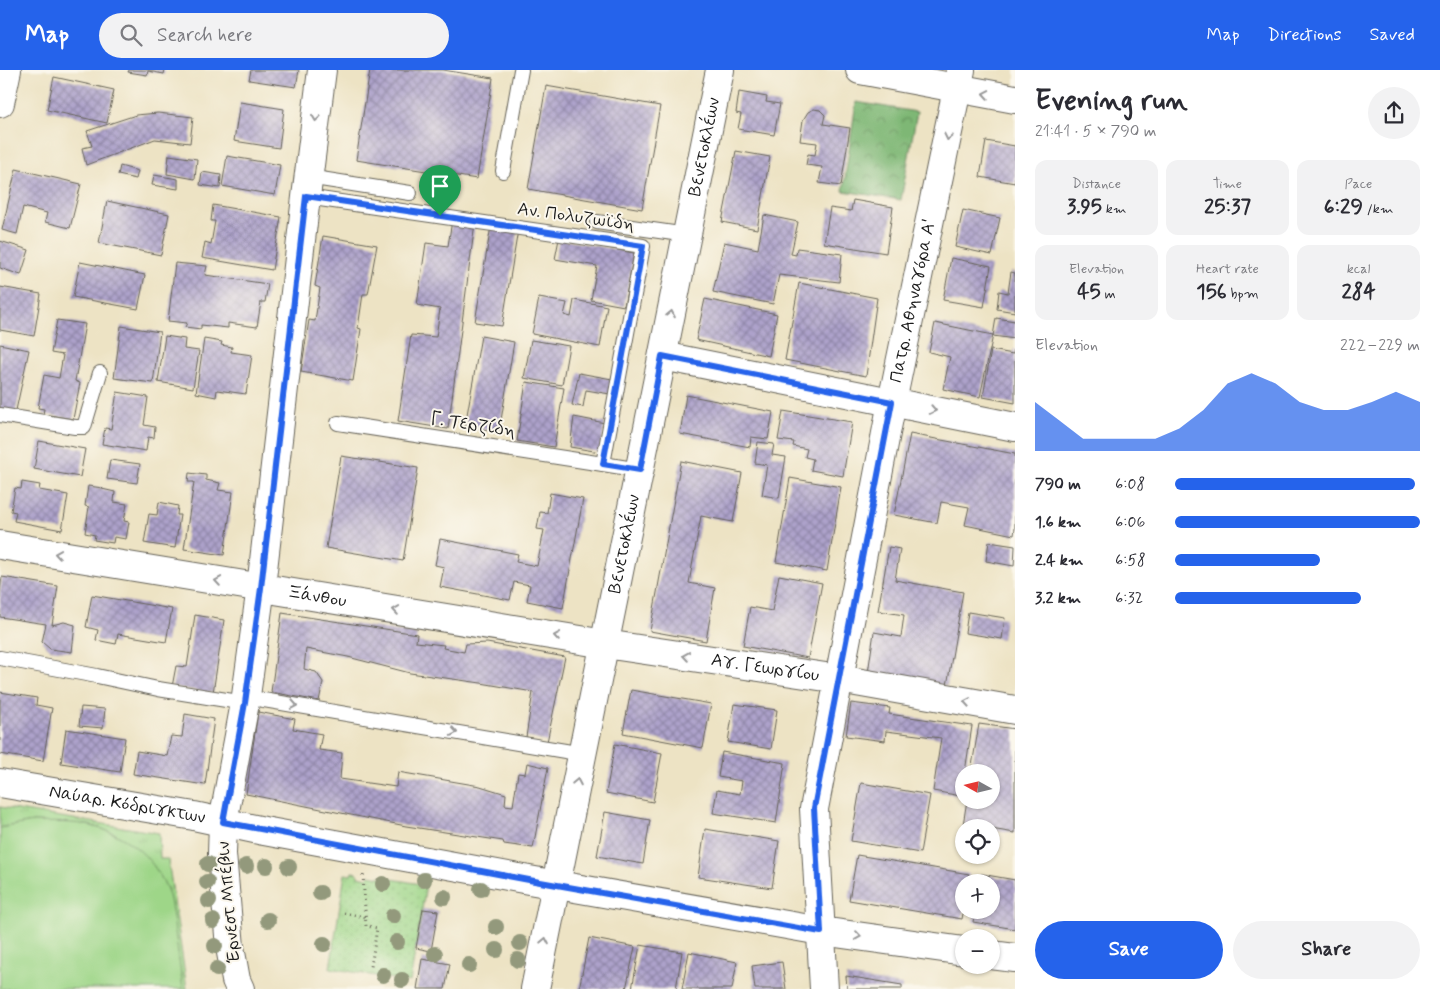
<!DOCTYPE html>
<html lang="en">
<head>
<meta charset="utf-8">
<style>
  body { margin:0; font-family:Mynerve,sans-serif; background:#f2f2f3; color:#2b2b33; height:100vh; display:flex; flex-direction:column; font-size:19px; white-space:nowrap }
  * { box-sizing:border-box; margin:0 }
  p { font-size:16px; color:#7c7c81 }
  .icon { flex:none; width:28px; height:28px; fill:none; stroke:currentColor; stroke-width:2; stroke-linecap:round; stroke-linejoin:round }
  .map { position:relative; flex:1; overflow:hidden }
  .side { display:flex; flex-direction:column; background:#fff; width:425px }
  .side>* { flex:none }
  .needle { width:32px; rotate:278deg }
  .buttons { position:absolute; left:955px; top:694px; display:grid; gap:10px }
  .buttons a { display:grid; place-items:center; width:45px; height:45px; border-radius:50%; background:#fff; box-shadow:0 1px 4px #0004; font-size:25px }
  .pin { position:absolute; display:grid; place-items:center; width:42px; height:42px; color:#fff; margin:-51px -21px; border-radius:50% 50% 50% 0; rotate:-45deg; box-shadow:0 0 5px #0007 }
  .pin .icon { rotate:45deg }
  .round { display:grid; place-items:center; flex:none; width:52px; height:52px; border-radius:26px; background:#f2f2f3 }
  .overview { display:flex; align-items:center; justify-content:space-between; height:85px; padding:0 20px }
  h1 { font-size:28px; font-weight:800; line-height:38px }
  .metrics { display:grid; grid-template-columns:repeat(3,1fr); gap:8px; height:85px; padding:5px 20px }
  .metrics div { display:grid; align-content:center; border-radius:12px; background:#f2f2f3; text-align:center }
  .metrics b { font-size:21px; font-weight:800 }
  .metrics small { font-size:14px; font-weight:400 }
  .metrics p { font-size:14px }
  .chart { height:140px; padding:10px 20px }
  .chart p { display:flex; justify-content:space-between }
  .chart svg { width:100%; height:90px; margin-top:5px; fill:#2563eb; opacity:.7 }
  .cta { display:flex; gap:10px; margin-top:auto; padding:10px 20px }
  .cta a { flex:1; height:58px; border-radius:30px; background:#2563eb; color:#fff; font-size:20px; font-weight:800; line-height:58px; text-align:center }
  .cta a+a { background:#f2f2f3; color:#2b2b33 }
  ul { padding:0 20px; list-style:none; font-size:16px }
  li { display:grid; grid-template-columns:80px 60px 1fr; align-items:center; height:38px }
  li i { height:12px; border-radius:6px; background:#2563eb }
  header { display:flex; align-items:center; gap:30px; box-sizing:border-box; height:70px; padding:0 25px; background:#2563eb; color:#fff }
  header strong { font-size:24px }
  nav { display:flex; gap:28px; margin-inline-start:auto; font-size:18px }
  .search { width:350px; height:45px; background:#f2f2f3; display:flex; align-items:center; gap:12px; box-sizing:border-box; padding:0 18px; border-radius:28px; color:#7c7c81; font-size:19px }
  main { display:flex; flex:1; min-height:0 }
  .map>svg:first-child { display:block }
  .grass { fill:url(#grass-tufts); stroke:#5d7952 }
  .forest { fill:url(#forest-crowns); stroke:#4d6a48 }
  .park { fill:url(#park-dots); stroke:#5d7952 }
  .pitch { fill:#9ed688; stroke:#5d7952 }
  .building { fill:url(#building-cross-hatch) }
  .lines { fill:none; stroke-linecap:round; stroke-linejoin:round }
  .service-casing { stroke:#656257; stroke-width:16 }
  .minor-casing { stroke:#656257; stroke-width:30 }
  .tertiary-casing { stroke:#656257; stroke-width:30 }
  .path { stroke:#656257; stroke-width:3; stroke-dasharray:1 4; stroke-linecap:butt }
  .service { stroke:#fff; stroke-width:14 }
  .minor { stroke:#fff; stroke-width:28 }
  .tertiary { stroke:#fff; stroke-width:28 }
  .tree { fill:#93997c }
  .oneway { stroke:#999 }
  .route-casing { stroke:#fff; stroke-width:10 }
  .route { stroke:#2563eb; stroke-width:6 }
  .labels { text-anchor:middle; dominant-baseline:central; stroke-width:4; stroke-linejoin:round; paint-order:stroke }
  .street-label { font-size:18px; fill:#1c1c1c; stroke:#fbf7ec }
</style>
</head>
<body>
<header>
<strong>Map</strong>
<div class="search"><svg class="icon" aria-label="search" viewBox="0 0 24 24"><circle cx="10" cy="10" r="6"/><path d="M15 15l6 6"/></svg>Search here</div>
<nav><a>Map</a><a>Directions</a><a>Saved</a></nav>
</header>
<main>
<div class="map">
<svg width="1015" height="919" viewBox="0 0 1015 919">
  <defs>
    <pattern id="grass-tufts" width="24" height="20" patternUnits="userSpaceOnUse" patternTransform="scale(1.25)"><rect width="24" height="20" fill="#9ed688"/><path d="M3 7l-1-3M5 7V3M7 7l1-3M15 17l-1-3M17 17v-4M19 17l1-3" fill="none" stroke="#88b775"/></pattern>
    <pattern id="forest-crowns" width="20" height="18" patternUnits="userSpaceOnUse" patternTransform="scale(1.25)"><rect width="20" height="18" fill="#7eb774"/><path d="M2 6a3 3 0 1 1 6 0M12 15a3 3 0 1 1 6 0" fill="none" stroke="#66945e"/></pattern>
    <pattern id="park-dots" width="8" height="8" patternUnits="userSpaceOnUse" patternTransform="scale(1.25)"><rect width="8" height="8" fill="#9ed688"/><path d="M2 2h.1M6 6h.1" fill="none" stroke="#88b775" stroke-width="1.8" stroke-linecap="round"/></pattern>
    <pattern id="building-cross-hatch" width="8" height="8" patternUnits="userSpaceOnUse" patternTransform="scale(1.25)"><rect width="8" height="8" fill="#ada2cb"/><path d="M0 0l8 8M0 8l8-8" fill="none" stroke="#8c83a4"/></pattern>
  </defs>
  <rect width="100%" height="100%" fill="#fbf7ec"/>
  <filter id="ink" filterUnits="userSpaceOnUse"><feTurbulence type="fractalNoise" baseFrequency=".02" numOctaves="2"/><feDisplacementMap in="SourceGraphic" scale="10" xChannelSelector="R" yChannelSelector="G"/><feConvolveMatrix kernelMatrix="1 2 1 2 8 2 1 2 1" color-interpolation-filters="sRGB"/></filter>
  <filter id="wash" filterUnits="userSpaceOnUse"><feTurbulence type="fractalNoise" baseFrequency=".0096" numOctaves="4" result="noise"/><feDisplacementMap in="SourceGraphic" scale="20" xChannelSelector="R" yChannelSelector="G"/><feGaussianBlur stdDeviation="1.12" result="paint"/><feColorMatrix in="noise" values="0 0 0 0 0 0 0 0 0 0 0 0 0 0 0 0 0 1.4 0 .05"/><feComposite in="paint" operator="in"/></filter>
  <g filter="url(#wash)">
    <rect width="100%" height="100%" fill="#ede3c4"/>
    <path class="grass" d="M0,737L159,763L160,789H168L187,919H183L171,835L166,818L157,801L145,787L116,764L89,755L33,752L0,758Z"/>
    <path class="forest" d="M856,32L917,42L901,130L843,121Z"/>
    <path class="park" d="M352,802L358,803V806L368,808L369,805L426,815L410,912L330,898L345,804L351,805Z"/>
    <path class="pitch" d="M33,752C52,753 73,751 91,756C125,764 151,784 166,817C171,828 172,842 174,854C177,876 180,897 183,919H0V758Z"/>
    <g id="blocks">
      <g class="building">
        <path d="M129,0H165L164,4L148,1L147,5L128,2Z"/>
        <path d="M251,0H299L296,17L249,10Z"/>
        <path d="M370,0H443L493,8L477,109L356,90Z"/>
        <path d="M54,7L114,20L107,53L47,40Z"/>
        <path d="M546,16L660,36L642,139L528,119Z"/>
        <path d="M739,22L767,27L766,32L780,34L774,65L738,59L741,44L736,43Z"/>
        <path d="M240,32L284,39L279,78L234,71Z"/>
        <path d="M814,39L820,40L825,45L823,54L850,58L841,116L819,113L822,97L806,95L808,84L815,85L817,73L800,71L803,50L808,42Z"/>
        <path d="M158,43L193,47L190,73L155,69L86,95L82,78L92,76L87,61L136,45Z"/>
        <path d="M986,71L1015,76V113L980,107Z"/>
        <path d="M736,81L770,87L757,159L722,152Z"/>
        <path d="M169,85L197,89L195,109L167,104Z"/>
        <path d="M227,86L280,95L275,125L222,116Z"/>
        <path d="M120,96L138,101L136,109L118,105Z"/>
        <path d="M16,99L81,114L70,158L45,152L47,143L23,137L17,164L2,160Z"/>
        <path d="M202,102L221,105L220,118L200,115Z"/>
        <path d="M154,105L178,109V119L152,115Z"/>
        <path d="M853,130L893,137L886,183L824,173L830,138L851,141Z"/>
        <path d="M107,131L169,144L161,185L99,173Z"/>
        <path d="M213,135L281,147L272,200L202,188L205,172L211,174L215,151H211Z"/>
        <path d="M963,140L1000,148L992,185L955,177Z"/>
        <path d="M764,145L798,152L791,184L796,185L797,178L842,184L839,212L779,205L773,234L713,222L724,172L758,179Z"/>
        <path d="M452,150L475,153L448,359L398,351L411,265L436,267L440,239L417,235L426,173L448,176Z"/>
        <path d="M491,156L518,160L502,256L475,252Z"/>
        <path d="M323,166L377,175L368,224H363L358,258L361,259L353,311L301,302L309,250L315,251L320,218L315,216Z"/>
        <path d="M559,169L634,183L624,236L591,230L597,196L555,189Z"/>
        <path d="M0,171L29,180L21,205L0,198Z"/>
        <path d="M951,188L991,196L984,237L943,230Z"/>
        <path d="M80,192L145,205L138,239L73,227Z"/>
        <path d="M175,193L207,196L205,205L268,214L265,232H261L257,257L228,253V258L201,255V259L185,257L187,253L168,251Z"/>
        <path d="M1011,202L1015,203V242L997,239L999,221L1008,223Z"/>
        <path d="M799,213L877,228L866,306L785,290Z"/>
        <path d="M0,217L41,224L34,266L0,260Z"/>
        <path d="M539,228L567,233L564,245L571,247L574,230L607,236L600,277L532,264Z"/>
        <path d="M705,229L777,244L769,286L696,270Z"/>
        <path d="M996,248L1015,251V269L993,266Z"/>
        <path d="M57,250L85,254L75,311L80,313L73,349L43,344L44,339L38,338L44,305L59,308L63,285L51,283Z"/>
        <path d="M935,253L993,265L980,327L943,319L950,287L929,282Z"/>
        <path d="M121,256L160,262L153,313L114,308Z"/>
        <path d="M165,266L185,269L184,279L199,281L193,318L158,312Z"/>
        <path d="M481,266L514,272L499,362L465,356Z"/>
        <path d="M204,269L222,272L221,275L232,277L231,282L252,285L246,324L217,320L216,327L196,323Z"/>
        <path d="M531,270L569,276L562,315L524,308Z"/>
        <path d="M0,274L29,280L15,345L0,342Z"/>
        <path d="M1014,279H1015V333L983,327L991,280L1013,284Z"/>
        <path d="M579,303L612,309L610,324L586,320L583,337L572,335Z"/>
        <path d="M526,312L564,318L554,377L517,371Z"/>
        <path d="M117,322L148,327L144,355L155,357L154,368L148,367L146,381L102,374L105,358L111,359Z"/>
        <path d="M686,325L773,342L768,369L751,367L750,377L680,364Z"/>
        <path d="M783,341L852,352L843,406L811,400L813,389L805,387L807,379L793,376L794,372L778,370Z"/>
        <path d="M574,347L605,353L600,382L570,377Z"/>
        <path d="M910,364L1015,384V458L1014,465L965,455L969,437L941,432L937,453L894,445Z"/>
        <path d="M39,371L85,379L80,407L34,399Z"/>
        <path d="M758,372L774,374L772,385L786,387L779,428L762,425L767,395L755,393Z"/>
        <path d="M341,386L418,398L403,491L326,478Z"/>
        <path d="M110,390L140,394L137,413L107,409Z"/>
        <path d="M681,391L742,403L733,452L701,446L689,513L715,518L706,571L650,561Z"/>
        <path d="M189,403L206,405V410L220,413L218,420L233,422L224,485L184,479L194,412H188Z"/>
        <path d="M790,408L841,417L827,501L776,492Z"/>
        <path d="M22,412L40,415L39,420L68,425L62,460L14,451L16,442L11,441L15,418L21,419Z"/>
        <path d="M88,416L103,418L102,419L115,422L114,432L127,434L124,451L129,452L126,469L114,467L113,473L94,470L95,465L85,463L89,437L85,436Z"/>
        <path d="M550,423L583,429L563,538L527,531L530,515L514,512L510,530L440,517L444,497L435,495L440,469L518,484L516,492L537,496L544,460L537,459L540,442L547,443Z"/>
        <path d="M159,432L178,436L177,445H180L175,478L144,473L149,444L157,445Z"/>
        <path d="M989,472L1015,476L1014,496L986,491Z"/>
        <path d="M889,477L900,479L895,510L963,522L947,616L868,603L874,562L901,567L904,545L878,541Z"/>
        <path d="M779,505L822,513L808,588L743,576L750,537L772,541Z"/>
        <path d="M2,507L58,516L52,555L64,552L75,555L72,582L50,579L42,572L46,554L0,547V522Z"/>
        <path d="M92,525L172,539L166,572L118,564L116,574L96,570L98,560L86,557Z"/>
        <path d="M968,542L1005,548L1002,569L965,563Z"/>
        <path d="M282,543L417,564L416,572L444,575L443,578L464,582L466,574L487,573L565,587L547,672L526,667L533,622L481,613L410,603L348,587L306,579L304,599L316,602L323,612L319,631L271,622Z"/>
        <path d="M195,545L224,550L213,623L172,617L176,596L187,597Z"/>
        <path d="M631,620L711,634L703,678L623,663Z"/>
        <path d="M0,622L37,628L36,635L52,638L43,691L0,684Z"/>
        <path d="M851,633L890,638L889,644L972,656L965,702H964L961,726L933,721L941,668L886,661L885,671L846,666Z"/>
        <path d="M734,634L777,640L771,679L728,672Z"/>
        <path d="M81,637L105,639L103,658L79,656Z"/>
        <path d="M258,642L295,649L293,659L322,664L319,680L342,683L340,709L396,717L398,702L480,716L506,724L505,735L513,736L518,703L525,704L527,693L548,698L533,778L504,774L503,771L406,756L246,724Z"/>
        <path d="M185,644L214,649L205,715L133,704L137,681L167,686L171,666L182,667Z"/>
        <path d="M979,654L1015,659V763L991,759V758H980L963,755L967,730H991V702H971Z"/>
        <path d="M66,659L125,668L120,702L61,693Z"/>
        <path d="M615,674L662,683L653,732L606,723Z"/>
        <path d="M722,682L785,693L776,753L713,743L717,720L740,724L742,711L718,707Z"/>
        <path d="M861,713L930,725L920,783L851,771Z"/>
        <path d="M605,742L650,750L643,794L597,786Z"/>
        <path d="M705,759L779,771L772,818L698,807Z"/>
        <path d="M857,785L969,804L968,812H964V838L962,849L849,830Z"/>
        <path d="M981,804L1015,810V859L973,852L975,840H991V812H980Z"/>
        <path d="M423,839L438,841L431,881L416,878Z"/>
        <path d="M589,868L635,877L626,919H579Z"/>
        <path d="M640,875L682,882L676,919H632Z"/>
        <path d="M689,882L737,892L732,919H682Z"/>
        <path d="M422,889L450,894L445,919H417Z"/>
        <path d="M782,892L786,919H755L752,896Z"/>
        <path d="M846,906L902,915V919H847Z"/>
      </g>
    </g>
  </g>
  <g filter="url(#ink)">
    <use href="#blocks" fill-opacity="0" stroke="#656257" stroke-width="1"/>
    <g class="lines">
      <defs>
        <g id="service">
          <path d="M503,101L521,0"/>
          <path d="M308,107L410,123"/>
          <path d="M306,127L643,176L603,394L640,400"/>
          <path d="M597,152L687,165"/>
          <path d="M0,345L75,357H84L100,303"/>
          <path d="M338,353L603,394"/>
          <path d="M0,588L97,606L158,619L245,633"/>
          <path d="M246,627L583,684"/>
        </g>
        <g id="minor">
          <path d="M957,19L961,0"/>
          <path d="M663,286L1015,357"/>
          <path id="s1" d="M0,475L605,574L839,609L1015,640"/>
        </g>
        <g id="tertiary">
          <path d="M860,0L1015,29"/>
          <path d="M0,33L7,0"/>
          <path id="s2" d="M0,713L194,746L264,761L529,810L821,861L964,881"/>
          <path d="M991,885L1015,888"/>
          <path d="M240,919L236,910L230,877L222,784L223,752L245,633L261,517L306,127L322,0"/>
          <path id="s3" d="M535,919L720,0"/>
          <path id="s4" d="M824,919L814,739L892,332L957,19"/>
        </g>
      </defs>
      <use href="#service" class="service-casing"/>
      <use href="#minor" class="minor-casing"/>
      <use href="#tertiary" class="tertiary-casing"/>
      <g class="path">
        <path d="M363,805L366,856L377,858L371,897"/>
        <path d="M344,843L365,847"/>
      </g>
      <use href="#service" class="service"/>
      <use href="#minor" class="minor"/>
      <use href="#tertiary" class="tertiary"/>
    </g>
    <g class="tree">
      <circle cx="208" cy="794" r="8"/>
      <circle cx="246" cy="796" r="8"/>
      <circle cx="266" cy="796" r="8"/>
      <circle cx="289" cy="797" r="8"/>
      <circle cx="424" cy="810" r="8"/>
      <circle cx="207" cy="812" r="8"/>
      <circle cx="383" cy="814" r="8"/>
      <circle cx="481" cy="819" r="8"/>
      <circle cx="320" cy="823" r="8"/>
      <circle cx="444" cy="827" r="8"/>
      <circle cx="209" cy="831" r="8"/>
      <circle cx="393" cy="846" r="8"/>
      <circle cx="268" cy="850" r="8"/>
      <circle cx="213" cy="851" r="8"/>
      <circle cx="496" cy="857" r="8"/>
      <circle cx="397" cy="872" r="8"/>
      <circle cx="520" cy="873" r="8"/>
      <circle cx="324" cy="874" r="8"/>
      <circle cx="215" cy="876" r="8"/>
      <circle cx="496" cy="880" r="8"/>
      <circle cx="435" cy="884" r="8"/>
      <circle cx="518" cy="890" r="8"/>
      <circle cx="469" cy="895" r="8"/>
      <circle cx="217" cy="899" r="8"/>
      <circle cx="383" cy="905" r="8"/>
      <circle cx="402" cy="910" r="8"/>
    </g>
    <defs><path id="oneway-chevron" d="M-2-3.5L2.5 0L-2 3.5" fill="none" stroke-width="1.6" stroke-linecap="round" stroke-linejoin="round" transform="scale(1.25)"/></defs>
    <g class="oneway">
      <use href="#oneway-chevron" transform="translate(986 24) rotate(-170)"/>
      <use href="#oneway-chevron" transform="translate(316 48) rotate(98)"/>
      <use href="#oneway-chevron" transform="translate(948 67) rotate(102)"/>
      <use href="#oneway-chevron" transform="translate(671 244) rotate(-79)"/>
      <use href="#oneway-chevron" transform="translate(933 340) rotate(11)"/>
      <use href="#oneway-chevron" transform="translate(58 484) rotate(-171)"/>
      <use href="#oneway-chevron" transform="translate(218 511) rotate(-171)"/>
      <use href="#oneway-chevron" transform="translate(396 540) rotate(-171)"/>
      <use href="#oneway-chevron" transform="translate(557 566) rotate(-171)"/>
      <use href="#oneway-chevron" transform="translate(686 586) rotate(-171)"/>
      <use href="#oneway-chevron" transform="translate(967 632) rotate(-170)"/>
      <use href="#oneway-chevron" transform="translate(294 635) rotate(10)"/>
      <use href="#oneway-chevron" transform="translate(454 662) rotate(10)"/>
      <use href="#oneway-chevron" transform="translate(577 712) rotate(-79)"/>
      <use href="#oneway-chevron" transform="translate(858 866) rotate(8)"/>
      <use href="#oneway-chevron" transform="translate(545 871) rotate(-79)"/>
    </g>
  </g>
  <g class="lines" filter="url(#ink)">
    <defs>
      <path id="route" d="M306,126L643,176L603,394L640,400L662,286L892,332L814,738L821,862L529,810L223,752L245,633L261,518Z"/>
    </defs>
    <use href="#route" class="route-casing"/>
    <use href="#route" class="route"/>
  </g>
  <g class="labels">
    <g class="street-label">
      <text stroke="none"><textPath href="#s3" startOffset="859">Βενετοκλέων</textPath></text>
      <text transform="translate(576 147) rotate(8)">Αν. Πολυζωϊδη</text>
      <text stroke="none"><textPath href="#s4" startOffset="698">Πατρ. Αθηναγόρα Α'</textPath></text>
      <text transform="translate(473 355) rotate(9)">Γ. Τερζίδη</text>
      <text stroke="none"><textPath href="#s3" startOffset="454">Βενετοκλέων</textPath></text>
      <text stroke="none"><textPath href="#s1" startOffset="321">Ξάνθου</textPath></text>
      <text stroke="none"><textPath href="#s1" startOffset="775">Αγ. Γεωργίου</textPath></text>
      <text stroke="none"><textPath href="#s2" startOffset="129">Ναύαρ. Κόδριγκτων</textPath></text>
      <text transform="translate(229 832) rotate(-95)">Έρνεστ Μπέβιν</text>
    </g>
  </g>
</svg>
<div class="buttons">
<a><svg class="needle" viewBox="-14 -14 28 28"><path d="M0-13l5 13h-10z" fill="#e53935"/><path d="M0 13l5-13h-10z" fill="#7c7c81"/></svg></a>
<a><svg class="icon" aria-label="locate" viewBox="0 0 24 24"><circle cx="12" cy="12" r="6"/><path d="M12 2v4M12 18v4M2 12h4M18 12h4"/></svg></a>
<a>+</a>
<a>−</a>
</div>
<div class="pin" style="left:440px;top:146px;background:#1e9e55"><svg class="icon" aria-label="arrive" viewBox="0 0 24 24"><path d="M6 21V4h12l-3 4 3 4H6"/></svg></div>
</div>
<section class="side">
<div class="overview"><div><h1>Evening run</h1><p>21:41 · 5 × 790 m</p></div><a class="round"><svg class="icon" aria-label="share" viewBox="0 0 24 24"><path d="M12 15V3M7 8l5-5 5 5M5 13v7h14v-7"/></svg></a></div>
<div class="metrics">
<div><p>Distance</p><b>3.95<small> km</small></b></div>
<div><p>Time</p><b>25:37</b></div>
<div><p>Pace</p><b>6:29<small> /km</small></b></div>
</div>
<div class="metrics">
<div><p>Elevation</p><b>45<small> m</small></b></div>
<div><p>Heart rate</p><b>156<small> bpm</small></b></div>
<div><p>kcal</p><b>284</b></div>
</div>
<div class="chart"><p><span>Elevation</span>222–229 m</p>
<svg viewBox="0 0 160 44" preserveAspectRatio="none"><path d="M0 44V20L10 29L20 38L30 38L40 38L50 38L60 33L70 24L80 11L90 6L100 11L110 20L120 24L130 24L140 20L150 15L160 20V44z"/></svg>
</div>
<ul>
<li><b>790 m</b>6:08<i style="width:98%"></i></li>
<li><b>1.6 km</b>6:06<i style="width:100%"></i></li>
<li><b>2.4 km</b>6:58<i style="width:59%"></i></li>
<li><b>3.2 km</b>6:32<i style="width:76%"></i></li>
</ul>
<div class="cta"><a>Save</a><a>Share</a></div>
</section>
</main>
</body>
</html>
